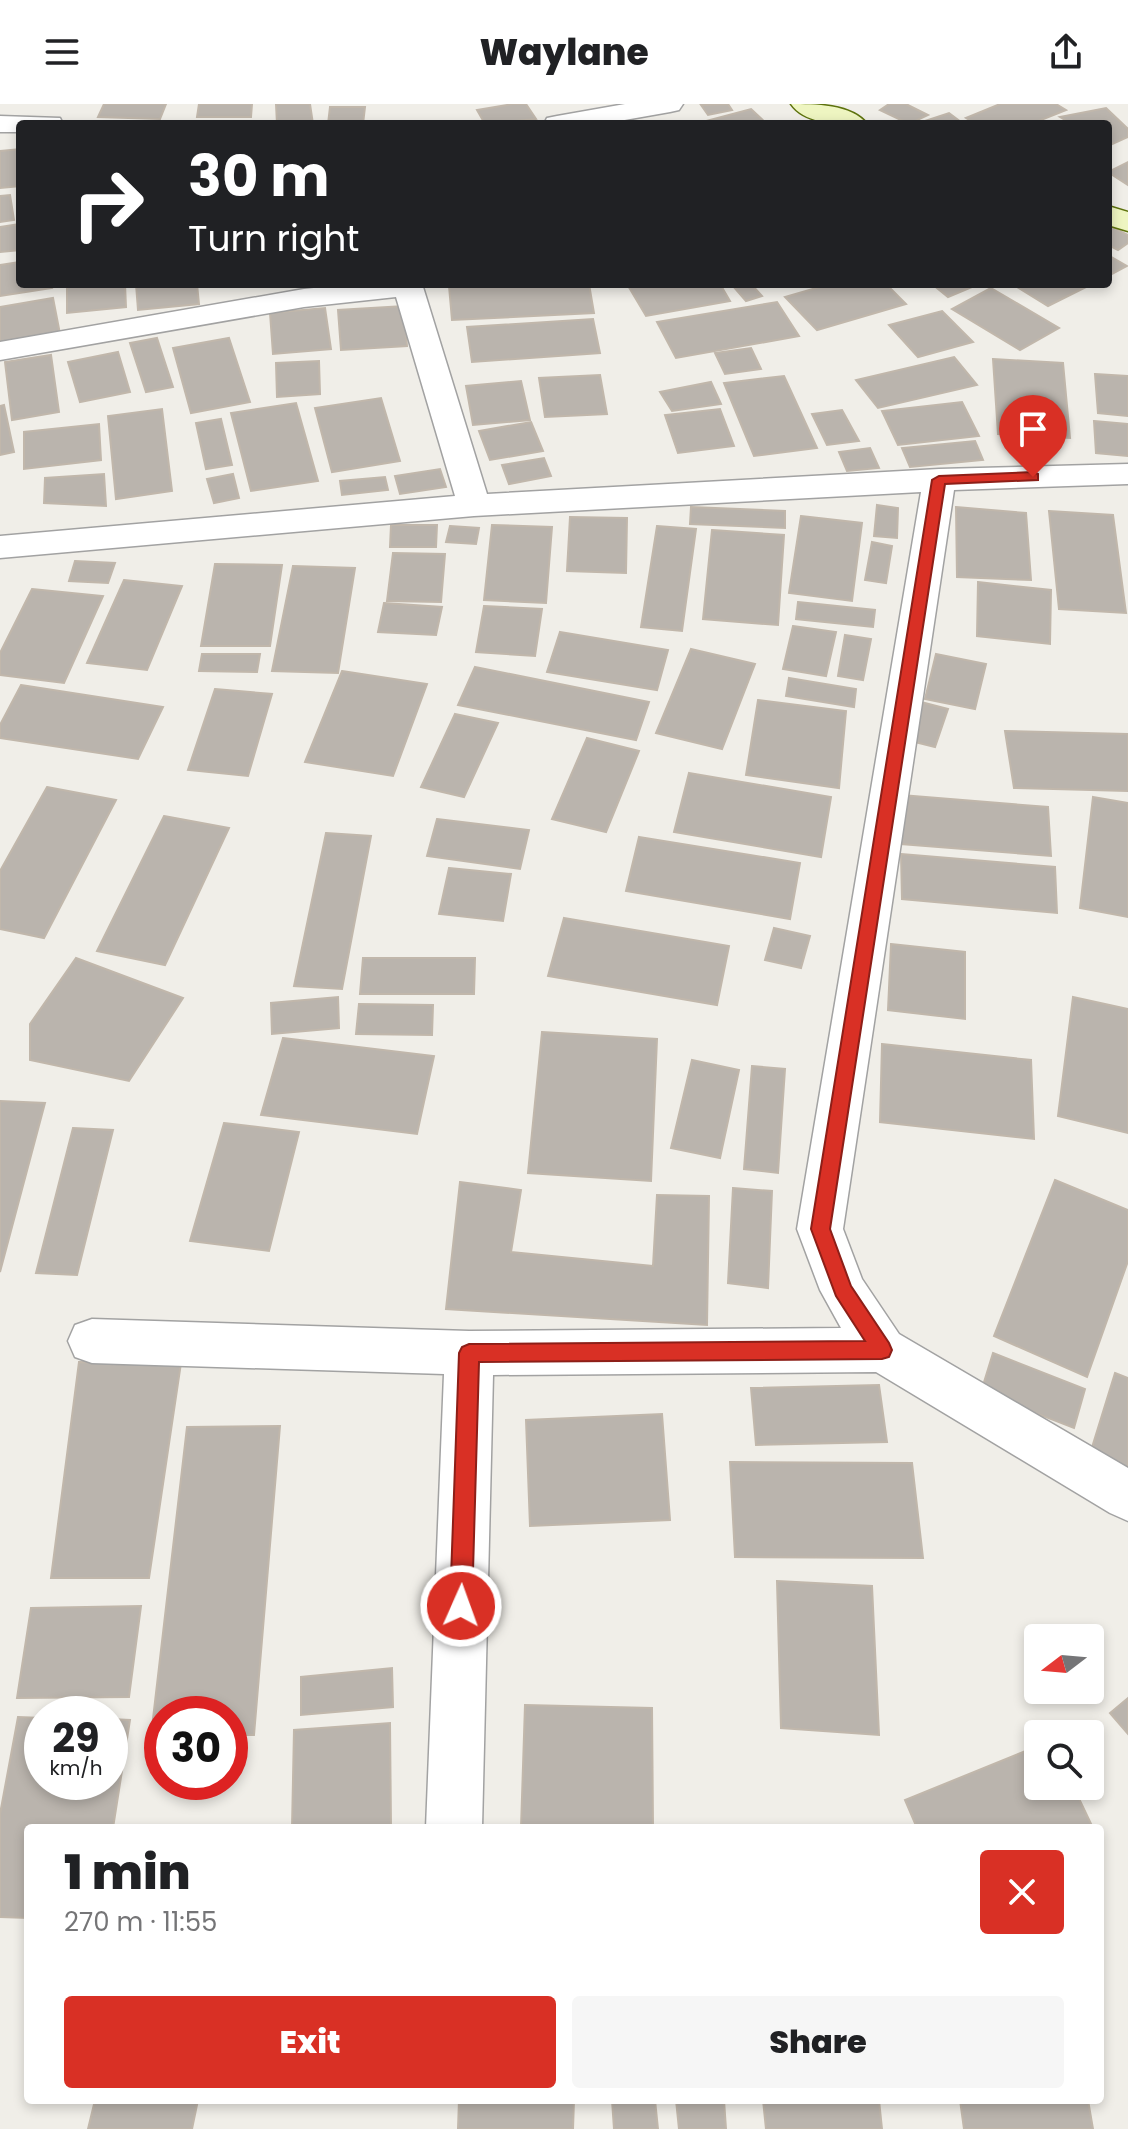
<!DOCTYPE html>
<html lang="en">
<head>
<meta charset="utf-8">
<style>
	:root { --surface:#fff; --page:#f6f6f6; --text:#202124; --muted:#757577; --accent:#d93025 }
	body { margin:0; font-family:Poppins,sans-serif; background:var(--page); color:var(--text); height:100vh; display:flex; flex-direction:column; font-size:30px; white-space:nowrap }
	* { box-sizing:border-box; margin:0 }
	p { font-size:26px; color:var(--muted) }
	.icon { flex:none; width:44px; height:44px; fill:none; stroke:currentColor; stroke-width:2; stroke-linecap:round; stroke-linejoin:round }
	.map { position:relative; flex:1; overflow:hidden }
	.drawer { position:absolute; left:24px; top:1720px; width:1080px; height:280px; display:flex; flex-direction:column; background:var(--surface); border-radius:8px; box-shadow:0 4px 12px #0003 }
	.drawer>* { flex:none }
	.guide { position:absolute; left:16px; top:16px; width:1096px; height:168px; border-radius:8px; box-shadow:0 4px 12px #0003; background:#202124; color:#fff; overflow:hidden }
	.needle { width:52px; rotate:254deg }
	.controls { position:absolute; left:1024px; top:1520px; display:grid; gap:16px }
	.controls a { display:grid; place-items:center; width:80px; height:80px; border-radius:8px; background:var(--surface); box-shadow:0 4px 12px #0003; font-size:40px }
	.speed { position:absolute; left:24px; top:1592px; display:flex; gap:16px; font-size:40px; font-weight:700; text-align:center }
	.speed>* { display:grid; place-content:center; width:104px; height:104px; border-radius:50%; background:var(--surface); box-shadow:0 4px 12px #0003; line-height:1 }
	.speed small { font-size:20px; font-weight:400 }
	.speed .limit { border:12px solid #d22; background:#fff; color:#111 }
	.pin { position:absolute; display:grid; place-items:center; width:68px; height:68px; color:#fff; margin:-82px -34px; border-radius:50% 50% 50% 0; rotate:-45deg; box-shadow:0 0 8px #0007 }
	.pin .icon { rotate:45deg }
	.me { position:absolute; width:88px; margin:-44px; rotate:2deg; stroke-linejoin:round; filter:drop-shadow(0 0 6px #0008) }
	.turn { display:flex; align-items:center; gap:28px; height:168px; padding:0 40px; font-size:36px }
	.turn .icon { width:104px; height:104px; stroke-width:2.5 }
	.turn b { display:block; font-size:56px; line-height:68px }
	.round { display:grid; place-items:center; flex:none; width:84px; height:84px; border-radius:8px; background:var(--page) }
	.head { display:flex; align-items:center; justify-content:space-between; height:136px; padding:0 40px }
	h1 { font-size:48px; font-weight:800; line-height:60px }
	.button { display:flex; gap:16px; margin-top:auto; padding:16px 40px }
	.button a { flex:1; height:92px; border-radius:8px; background:var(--accent); color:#fff; font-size:32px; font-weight:800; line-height:92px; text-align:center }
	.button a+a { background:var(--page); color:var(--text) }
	header { display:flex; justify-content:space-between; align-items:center; height:104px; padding:0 40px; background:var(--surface); font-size:36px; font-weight:800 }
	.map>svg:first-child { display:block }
	.building { fill:#bab4ad; stroke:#c1b7ab; stroke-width:2 }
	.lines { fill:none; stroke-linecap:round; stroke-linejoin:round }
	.street-casing { stroke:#a2a2a2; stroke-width:3 }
	.secondary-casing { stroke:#5d720d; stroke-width:3 }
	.street { fill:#fff; fill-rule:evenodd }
	.secondary { fill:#eef5c1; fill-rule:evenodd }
	.route { fill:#d93025; stroke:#8d1f18; stroke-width:2 }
</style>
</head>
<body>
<header><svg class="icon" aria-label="menu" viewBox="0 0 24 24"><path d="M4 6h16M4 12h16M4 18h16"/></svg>Waylane<svg class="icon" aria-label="share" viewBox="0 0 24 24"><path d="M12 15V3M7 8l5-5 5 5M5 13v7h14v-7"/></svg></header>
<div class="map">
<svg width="1128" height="2025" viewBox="0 0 1128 2025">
	<rect width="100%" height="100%" fill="#f0eee8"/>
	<g class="building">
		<polygon points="104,0 166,0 160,15 98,13"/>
		<polygon points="199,0 252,0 251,13 197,13"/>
		<polygon points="276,0 310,0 313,20 277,20"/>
		<polygon points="513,0 526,0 536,15 485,20 477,6"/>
		<polygon points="728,0 732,6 708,11 701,1"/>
		<polygon points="889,0 906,0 928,11 909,20 880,6"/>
		<polygon points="1000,0 1056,0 1066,6 1031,20 976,20 966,14"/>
		<polygon points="330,3 365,3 363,20 328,20"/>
		<polygon points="1106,4 1128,25 1128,33 1108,42 1108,20 1072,20 1060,13"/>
		<polygon points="751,5 767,20 695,20"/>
		<polygon points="949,9 961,18 919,19"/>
		<polygon points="20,45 20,82 0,84 0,47"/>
		<polygon points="1128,58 1128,81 1108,68"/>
		<polygon points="10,91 14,116 0,118 0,92"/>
		<polygon points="20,120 20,146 0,148 0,123"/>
		<polygon points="1108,121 1128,131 1128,139 1118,146 1108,141"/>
		<polygon points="1108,151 1127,162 1108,172"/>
		<polygon points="20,158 20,180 51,180 52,184 0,192 0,161"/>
		<polygon points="67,180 125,180 126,203 67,209"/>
		<polygon points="136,180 197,180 199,200 138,206"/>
		<polygon points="489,180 589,180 594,209 452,216 449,182"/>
		<polygon points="627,180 720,180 730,197 646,212"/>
		<polygon points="751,180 762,192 746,197 732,181"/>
		<polygon points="830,180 886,180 906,200 817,226 785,193"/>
		<polygon points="932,180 979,180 948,193"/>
		<polygon points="1012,180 1092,180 1048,202"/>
		<polygon points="991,184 1059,224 1020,246 952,205"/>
		<polygon points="53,194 60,230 0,239 0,203"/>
		<polygon points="777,198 799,232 676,254 657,218"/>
		<polygon points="404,202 407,242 341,246 338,206"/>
		<polygon points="325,204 331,245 273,250 270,209"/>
		<polygon points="942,207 973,238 918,253 889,221"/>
		<polygon points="593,215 600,249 472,258 467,223"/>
		<polygon points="157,234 173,283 146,288 130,239"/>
		<polygon points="229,234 250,298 191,309 173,244"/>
		<polygon points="751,244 761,265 725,270 715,249"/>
		<polygon points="118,248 130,288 80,298 68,258"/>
		<polygon points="51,251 59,308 12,316 5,258"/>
		<polygon points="954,253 977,281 878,304 856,276"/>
		<polygon points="993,255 1063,259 1070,334 998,330"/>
		<polygon points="319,257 320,290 277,293 276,259"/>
		<polygon points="1095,270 1128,272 1128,312 1098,309"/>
		<polygon points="600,271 607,310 545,313 539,274"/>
		<polygon points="784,272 817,344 754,352 724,279"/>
		<polygon points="521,277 530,316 473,321 466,282"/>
		<polygon points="711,278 721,300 672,307 660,288"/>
		<polygon points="381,294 400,357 332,368 315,304"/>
		<polygon points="962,298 979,332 898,341 882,307"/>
		<polygon points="296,299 318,377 251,387 231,309"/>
		<polygon points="4,301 14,348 0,351 0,302"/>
		<polygon points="162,305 172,387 116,395 108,312"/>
		<polygon points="720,305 734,342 678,349 665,311"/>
		<polygon points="842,306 859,337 827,341 812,310"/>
		<polygon points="221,315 232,361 206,365 196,319"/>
		<polygon points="1094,317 1128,320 1128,352 1096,349"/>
		<polygon points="531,318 543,347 490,356 479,327"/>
		<polygon points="99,320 101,356 24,365 24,328"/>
		<polygon points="975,337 983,356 910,363 902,344"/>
		<polygon points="870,344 879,364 847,367 839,348"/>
		<polygon points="544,354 551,372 509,380 502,361"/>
		<polygon points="440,365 446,383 400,390 395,372"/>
		<polygon points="104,370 106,402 44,399 45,374"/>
		<polygon points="233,370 239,394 214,399 207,375"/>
		<polygon points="385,373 388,386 342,391 340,377"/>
		<polygon points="877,401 898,404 897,434 874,432"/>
		<polygon points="691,403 785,407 785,424 690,420"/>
		<polygon points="956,403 1026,409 1031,476 957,473"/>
		<polygon points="1049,407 1113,411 1126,509 1059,505"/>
		<polygon points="801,412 862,419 852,497 789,489"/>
		<polygon points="570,413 627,414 626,469 567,467"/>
		<polygon points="391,421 437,421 436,443 390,443"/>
		<polygon points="492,421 552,423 546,499 484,496"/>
		<polygon points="450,422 479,424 476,440 446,438"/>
		<polygon points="657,422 696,425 682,527 641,523"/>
		<polygon points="712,426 784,431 778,521 703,515"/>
		<polygon points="872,438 892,442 886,479 865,476"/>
		<polygon points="393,449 445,450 441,498 387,497"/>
		<polygon points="75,457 115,459 108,479 69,477"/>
		<polygon points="215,460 282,461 270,542 201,542"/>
		<polygon points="293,462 355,464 338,569 272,567"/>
		<polygon points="124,476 182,482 147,566 87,559"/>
		<polygon points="978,478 1051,486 1050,540 977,532"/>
		<polygon points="32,485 103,492 64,579 0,571 0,549"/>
		<polygon points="798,498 875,506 873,523 796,515"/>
		<polygon points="384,499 442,503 436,531 378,528"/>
		<polygon points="484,502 542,505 535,552 476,548"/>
		<polygon points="793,522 836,528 826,572 783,565"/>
		<polygon points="560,528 668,546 657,586 547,568"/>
		<polygon points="845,531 871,535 863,576 838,572"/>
		<polygon points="691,545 755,560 722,645 656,629"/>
		<polygon points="202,550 260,550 257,568 199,567"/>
		<polygon points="936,550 986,560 975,605 925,595"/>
		<polygon points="475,563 649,598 636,636 458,601"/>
		<polygon points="342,567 427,580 393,672 305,658"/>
		<polygon points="789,574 856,585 854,603 786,592"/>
		<polygon points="21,581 163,603 138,655 0,634 0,621"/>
		<polygon points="215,585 272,590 248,672 188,666"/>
		<polygon points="758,596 846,607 839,684 746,671"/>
		<polygon points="921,598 948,605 935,643 907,636"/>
		<polygon points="455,610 498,619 464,693 421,683"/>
		<polygon points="1005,627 1128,630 1128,687 1014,684"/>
		<polygon points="587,634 639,647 606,728 552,715"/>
		<polygon points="689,669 831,693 821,753 674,728"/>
		<polygon points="47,683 116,696 44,834 0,825 0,767"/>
		<polygon points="901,691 1048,703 1051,752 901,740"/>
		<polygon points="1093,693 1128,699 1128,813 1080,804"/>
		<polygon points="164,712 229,724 165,861 97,847"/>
		<polygon points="437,715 529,726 520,765 427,752"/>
		<polygon points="326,729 371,732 342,885 294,882"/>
		<polygon points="639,733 800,759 790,815 626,787"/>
		<polygon points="901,750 1055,763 1057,809 902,795"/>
		<polygon points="449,764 511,770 503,817 439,810"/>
		<polygon points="564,814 729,842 717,901 548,872"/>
		<polygon points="774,824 810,832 801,864 765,856"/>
		<polygon points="891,840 965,848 965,915 888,906"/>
		<polygon points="76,854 183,894 129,977 30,956 30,920"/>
		<polygon points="363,854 475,854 474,890 360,890"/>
		<polygon points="338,893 339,924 272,930 271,899"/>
		<polygon points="1073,893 1128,905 1128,1029 1058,1012"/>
		<polygon points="359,900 433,901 432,931 356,930"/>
		<polygon points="542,928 657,935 651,1077 528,1069"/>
		<polygon points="283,934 434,952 417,1030 261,1011"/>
		<polygon points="882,940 1031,956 1034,1035 880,1018"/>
		<polygon points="692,956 739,966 720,1054 671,1044"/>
		<polygon points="752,962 785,965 778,1069 744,1065"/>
		<polygon points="0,997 45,999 0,1168"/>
		<polygon points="224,1019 299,1028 269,1147 190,1137"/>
		<polygon points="73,1024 113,1026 77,1171 36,1169"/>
		<polygon points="1055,1076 1128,1106 1128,1157 1087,1273 994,1232"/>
		<polygon points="460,1078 521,1086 511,1148 653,1162 657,1091 709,1092 707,1221 446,1205"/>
		<polygon points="733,1084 772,1087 768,1184 728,1179"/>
		<polygon points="993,1249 1085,1285 1074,1324 981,1288"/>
		<polygon points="79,1258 181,1259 149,1474 51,1474"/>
		<polygon points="1115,1269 1128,1274 1128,1366 1090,1350"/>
		<polygon points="879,1281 887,1338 756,1341 751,1284"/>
		<polygon points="662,1310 670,1416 530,1422 526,1316"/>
		<polygon points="280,1322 254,1631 230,1631 230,1610 162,1610 162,1632 151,1632 187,1323"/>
		<polygon points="730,1358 912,1359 923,1454 735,1453"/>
		<polygon points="777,1477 872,1482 879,1631 781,1624"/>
		<polygon points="141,1502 129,1593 17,1594 31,1504"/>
		<polygon points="392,1564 393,1603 301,1611 301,1573"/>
		<polygon points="1128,1594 1128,1630 1110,1609"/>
		<polygon points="525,1601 652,1604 653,1724 521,1724"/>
		<polygon points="18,1613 42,1614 42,1678 110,1678 110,1615 130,1616 113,1724 28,1724 28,1814 0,1813 0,1710"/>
		<polygon points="390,1619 391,1724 292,1724 294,1626"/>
		<polygon points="1038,1642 1038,1682 1073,1682 1093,1724 917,1724 905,1696"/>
		<polygon points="95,1996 198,1996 192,2025 88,2025"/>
		<polygon points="459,1996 574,1996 573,2025 458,2025"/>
		<polygon points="612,1996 655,1996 658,2025 614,2025"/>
		<polygon points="676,1996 724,1996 726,2025 679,2025"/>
		<polygon points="763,1996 879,1996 882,2025 766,2025"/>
		<polygon points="960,1996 1088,1996 1093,2025 964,2025"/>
	</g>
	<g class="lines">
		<defs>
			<g id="street">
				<polygon points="625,0 683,0 679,6 670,8 602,20 544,20 547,14 557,12"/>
				<polygon points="0,12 60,14 63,20 20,20 20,28 0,28"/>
				<polygon points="352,180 421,180 423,183 487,390 939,365 1128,360 1128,380 954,386 843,1125 862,1175 899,1230 1128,1364 1128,1417 1110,1409 876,1268 493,1271 482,1724 426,1724 444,1270 92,1259 75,1253 68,1237 75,1221 92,1215 469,1227 841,1224 820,1186 797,1125 921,388 474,412 0,454 0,432 455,392 396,193 304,203 0,256 0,238 304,185"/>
			</g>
			<g id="secondary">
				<path d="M791,0C814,0 852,0 867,20C844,20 806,22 791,0Z"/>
				<polygon points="1108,102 1128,108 1128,127 1108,121"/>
			</g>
		</defs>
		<use href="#street" class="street-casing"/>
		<use href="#secondary" class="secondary-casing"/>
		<use href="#street" class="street"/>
		<use href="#secondary" class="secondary"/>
	</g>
	<polygon class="route" points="1033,368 1038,370 1038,376 945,380 830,1125 851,1182 889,1239 892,1246 889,1253 882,1255 479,1258 472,1502 469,1510 461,1513 454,1510 450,1502 459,1249 462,1243 469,1240 865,1237 836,1192 811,1125 932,376 939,372"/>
</svg>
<div class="controls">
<a><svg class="needle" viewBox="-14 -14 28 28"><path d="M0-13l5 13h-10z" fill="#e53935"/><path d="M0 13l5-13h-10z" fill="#757577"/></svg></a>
<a><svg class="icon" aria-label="search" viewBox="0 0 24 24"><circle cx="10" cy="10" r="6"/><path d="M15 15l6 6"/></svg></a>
</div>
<div class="speed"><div>29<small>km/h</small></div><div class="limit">30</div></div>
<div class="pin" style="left:1033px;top:373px;background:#d93025"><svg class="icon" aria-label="arrive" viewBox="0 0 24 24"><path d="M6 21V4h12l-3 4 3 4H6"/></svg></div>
<svg class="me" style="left:461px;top:1502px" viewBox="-20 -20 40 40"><circle r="17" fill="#d93025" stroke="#fff" stroke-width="3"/><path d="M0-11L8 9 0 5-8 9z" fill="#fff"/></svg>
<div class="guide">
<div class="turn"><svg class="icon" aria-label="right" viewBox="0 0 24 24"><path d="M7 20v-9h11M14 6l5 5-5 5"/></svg><div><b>30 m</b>Turn right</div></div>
</div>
<section class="drawer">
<div class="head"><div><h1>1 min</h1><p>270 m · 11:55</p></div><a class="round" style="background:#d93025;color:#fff"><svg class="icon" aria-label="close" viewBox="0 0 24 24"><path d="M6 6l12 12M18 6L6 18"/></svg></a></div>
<div class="button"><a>Exit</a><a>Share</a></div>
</section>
</div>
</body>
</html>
